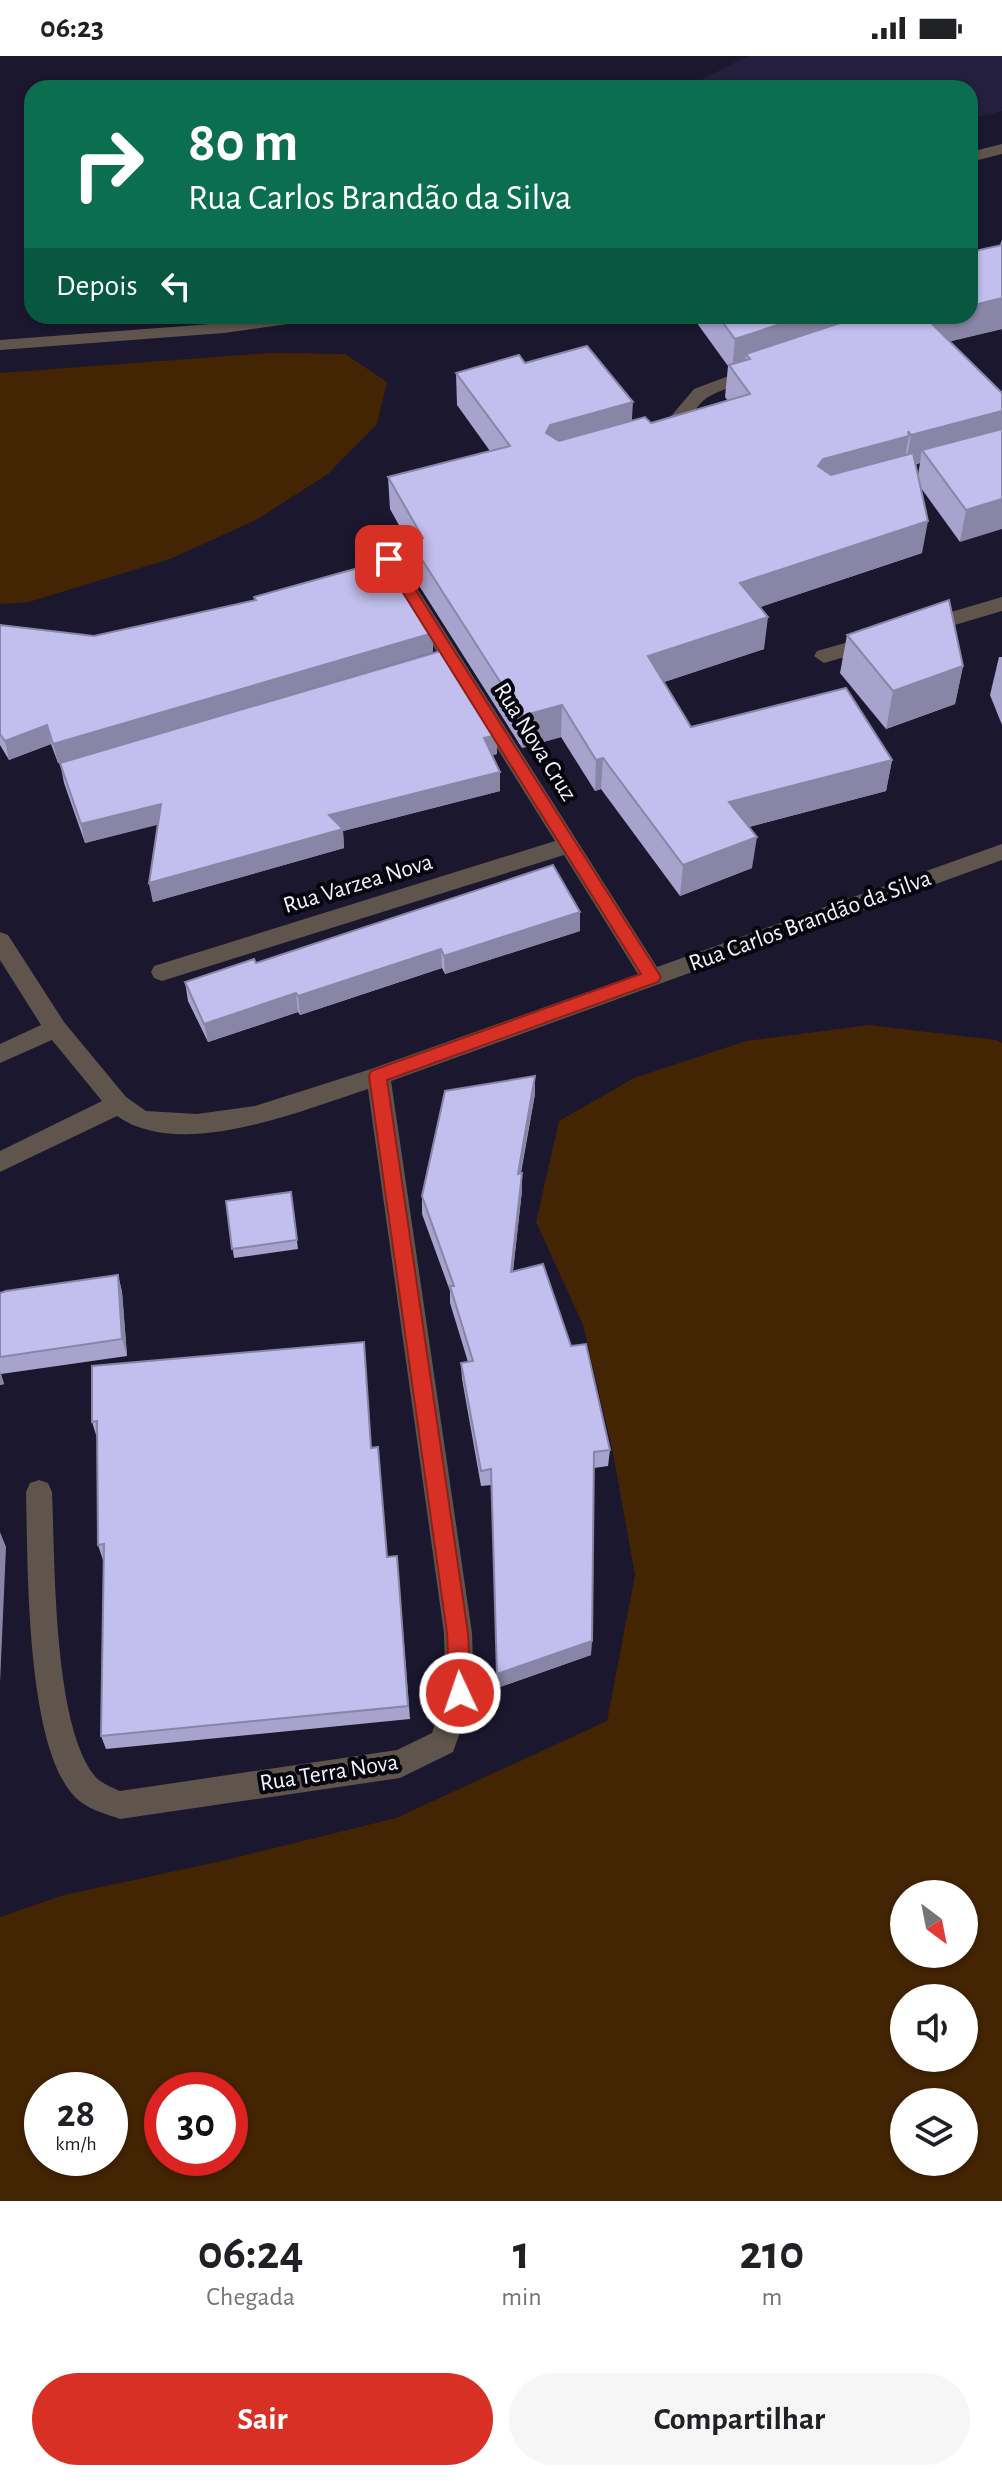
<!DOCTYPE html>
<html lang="pt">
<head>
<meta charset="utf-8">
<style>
	:root { --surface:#fff; --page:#f6f6f6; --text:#202124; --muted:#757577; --accent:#d93025 }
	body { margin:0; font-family:"Alegreya Sans",sans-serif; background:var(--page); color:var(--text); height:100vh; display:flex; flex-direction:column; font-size:30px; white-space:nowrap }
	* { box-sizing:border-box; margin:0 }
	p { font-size:26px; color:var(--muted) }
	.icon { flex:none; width:44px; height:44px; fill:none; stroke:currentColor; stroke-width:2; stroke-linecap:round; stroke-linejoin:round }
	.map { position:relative; height:2145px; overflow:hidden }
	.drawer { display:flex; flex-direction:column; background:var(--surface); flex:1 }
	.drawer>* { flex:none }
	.guide { position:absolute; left:24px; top:24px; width:954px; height:244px; border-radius:24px; box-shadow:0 2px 6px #0004; background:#0b6e4f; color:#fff; overflow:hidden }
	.needle { width:52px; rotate:148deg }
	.tools { position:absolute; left:890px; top:1824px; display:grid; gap:16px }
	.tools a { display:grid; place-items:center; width:88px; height:88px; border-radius:50%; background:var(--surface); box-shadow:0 2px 6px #0004; font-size:40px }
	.speed { position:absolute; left:24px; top:2016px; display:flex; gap:16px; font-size:40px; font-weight:700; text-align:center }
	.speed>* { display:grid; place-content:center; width:104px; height:104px; border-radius:50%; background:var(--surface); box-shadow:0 2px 6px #0004; line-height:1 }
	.speed small { font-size:20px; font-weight:400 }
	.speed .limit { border:12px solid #d22; background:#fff; color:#111 }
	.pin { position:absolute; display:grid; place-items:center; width:68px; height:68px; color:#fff; margin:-34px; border-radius:16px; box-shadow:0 4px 12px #0006 }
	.me { position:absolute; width:88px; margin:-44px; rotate:357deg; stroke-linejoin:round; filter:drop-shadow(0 0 6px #0008) }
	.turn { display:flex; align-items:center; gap:28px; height:168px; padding:0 32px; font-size:36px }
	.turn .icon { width:104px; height:104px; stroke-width:2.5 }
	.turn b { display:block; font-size:56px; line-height:68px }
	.then { display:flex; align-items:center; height:76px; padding:0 32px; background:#0003; gap:16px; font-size:30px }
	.eta { display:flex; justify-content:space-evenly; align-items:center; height:136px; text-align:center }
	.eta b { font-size:48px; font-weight:600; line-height:56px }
	.cta { display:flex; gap:16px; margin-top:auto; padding:16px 32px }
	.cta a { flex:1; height:92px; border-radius:48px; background:var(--accent); color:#fff; font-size:32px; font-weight:600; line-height:92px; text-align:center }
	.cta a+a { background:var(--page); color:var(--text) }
	.status { display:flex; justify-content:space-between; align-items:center; height:56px; padding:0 40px; background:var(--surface); direction:ltr }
	.status svg { height:22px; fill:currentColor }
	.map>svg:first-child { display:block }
	.built { fill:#241f3d }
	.green { fill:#432403; fill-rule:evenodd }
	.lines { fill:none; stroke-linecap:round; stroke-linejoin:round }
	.minor { fill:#5f554c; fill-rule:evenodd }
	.wall { fill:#a7a3cc; fill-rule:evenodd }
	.shaded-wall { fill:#8885a6 }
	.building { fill:#c2beed; stroke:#8885a6; stroke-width:2 }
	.route { fill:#d93025; stroke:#8d1f18; stroke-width:2 }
	.labels { text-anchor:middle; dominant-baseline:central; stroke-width:8; stroke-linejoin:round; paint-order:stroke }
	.street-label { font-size:24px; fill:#f4f4fe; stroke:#06050e }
</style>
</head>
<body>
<div class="status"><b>06:23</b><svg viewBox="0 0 49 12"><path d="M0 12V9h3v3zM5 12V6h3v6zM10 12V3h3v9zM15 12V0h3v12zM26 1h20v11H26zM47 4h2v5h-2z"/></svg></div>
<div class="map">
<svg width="1002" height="2145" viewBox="0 0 1002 2145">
	<rect width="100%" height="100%" fill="#1b172e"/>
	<polygon class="built" points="748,0 1002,0 1002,55 970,63 970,32 689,30"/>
	<g class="green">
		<polygon points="271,297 345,298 387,326 377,368 328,418 258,463 170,503 29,546 0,548 0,317"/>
		<path d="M869,969L996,984L1002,987V2145H0V1861L64,1839L222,1805L396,1762L607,1665L635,1519L612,1392L583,1269L536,1166L559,1065L634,1022L746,985ZM904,1838H964V1898H904ZM904,1942H964V2002H904ZM42,2034H110V2102H42ZM162,2034H230V2102H162ZM904,2046H964V2106H904Z"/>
	</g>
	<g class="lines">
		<g class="minor">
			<polygon points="1002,88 1002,98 970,106 970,96"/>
			<polygon points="272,260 319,260 310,265 224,277 0,294 0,284 224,267"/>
			<path d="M758,309L764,311L767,315L764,319C747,326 727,331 710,340C690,350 680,392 651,384L649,380L666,366L694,333Z"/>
			<path d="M374,473L381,475L657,911L1002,788V804L391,1025L472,1577L474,1637L453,1696L400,1722L120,1763C106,1758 87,1753 76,1742C25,1692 28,1507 26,1436L30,1427L39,1424L48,1427L52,1436C55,1504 53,1667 94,1719C100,1727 111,1731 120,1735L397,1694L432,1677L446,1637L444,1577L368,1033C300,1055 181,1105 117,1060L0,1116V1095L102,1045L52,984L0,1007V988L41,969L0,904V876L8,879L64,966L126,1041L146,1055L197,1058L255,1050L371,1013L638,918L564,799L162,925L154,922L151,916L154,910L555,785L364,479Z"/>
			<polygon points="1002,541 1002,555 924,578 914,571 917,566"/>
			<polygon points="873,579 880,581 883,586 880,591 824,607 814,600 817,595"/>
		</g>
	</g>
	<g class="wall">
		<path d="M1002,184V273L950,285L1002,337L960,486L921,432L922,497L760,551L764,593L664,626L691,671L892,704L886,735L749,771L752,812L680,840L601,733L595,735L561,681L522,692L411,517L410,489L390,453L388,421L490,395L457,349L456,317L525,307L632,364L651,367L728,345L725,341L728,310L694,263L695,260H970ZM920,407L918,419L915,409Z"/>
		<polygon points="254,541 433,596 58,707 51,688 9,704 0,689 0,569 94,580 255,544"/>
		<polygon points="847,579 963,610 955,648 886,673 840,617"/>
		<polygon points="999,601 1002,601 1002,669 990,639"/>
		<polygon points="497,698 492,699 500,735 343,775 344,792 153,846 149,827 158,768 85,787 64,727 60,707"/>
		<polygon points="580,875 445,918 442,912 300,959 298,956 208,986 188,945 185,926 256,907"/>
		<polygon points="535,1038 521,1117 522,1117 522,1134 513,1215 571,1290 610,1394 608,1410 594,1412 591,1599 497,1632 492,1429 481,1430 462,1323 461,1307 468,1306 450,1247 450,1235 422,1158 422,1140"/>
		<polygon points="291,1136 298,1193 234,1202 226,1145"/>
		<polygon points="118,1219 122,1236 127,1300 1,1318 4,1328 0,1329 0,1237"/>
		<polygon points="92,1310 372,1392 387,1501 397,1500 410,1663 106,1693 101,1680 104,1504 103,1504 98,1489 97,1382 92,1366"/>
	</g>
	<g class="shaded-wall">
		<polygon points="1002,242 1002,273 919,293 925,261 970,260 970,250"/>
		<polygon points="805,260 864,260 750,303 746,298 745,311 732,315 735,283"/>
		<polygon points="633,346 631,378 549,401 546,377 550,369"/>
		<polygon points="1002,355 1002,381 922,394 920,407 905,411 911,379"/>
		<polygon points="909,380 903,412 818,435 818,410 823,403"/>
		<polygon points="1002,443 1002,473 960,486 966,454"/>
		<polygon points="928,465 922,497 737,559 740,527"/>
		<polygon points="768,561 764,593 646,632 648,600"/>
		<polygon points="433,577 433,596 58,707 53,688"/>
		<polygon points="963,610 955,648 886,673 893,635"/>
		<polygon points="562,649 561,681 522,692 522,660"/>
		<polygon points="47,669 51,688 9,704 5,685"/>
		<polygon points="497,679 497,698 484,702 484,682"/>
		<polygon points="603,702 601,733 595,735 596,704"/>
		<polygon points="892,704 886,735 726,777 729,746"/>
		<polygon points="500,716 500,735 343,775 344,792 153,846 149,827 329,759"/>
		<polygon points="161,748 165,767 85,787 81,768"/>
		<polygon points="757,781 752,812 680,840 683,809"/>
		<polygon points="580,856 580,875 445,918 444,900"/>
		<polygon points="441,893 442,912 300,959 298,940"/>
		<polygon points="296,937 298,956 208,986 204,968"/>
		<polygon points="535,1020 535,1038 517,1135 518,1118"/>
		<polygon points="522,1117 522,1134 511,1233 511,1216"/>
		<polygon points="118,1219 122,1236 127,1300 122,1283"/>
		<polygon points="0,1315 4,1328 0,1329"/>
		<polygon points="0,1476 6,1491 0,1627"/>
		<polygon points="592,1585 591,1599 497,1632 497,1618"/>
	</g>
	<g class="building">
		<polygon points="1002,189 1002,242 970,250 970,196"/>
		<polygon points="718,260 805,260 735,283"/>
		<polygon points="861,260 927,260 925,261 1002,337 1002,355 911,379 908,375 909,380 823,403 818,410 831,419 913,397 928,465 740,527 768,561 648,600 691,671 846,632 892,704 729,746 757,781 683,809 603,702 596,704 562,649 522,660 410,485 423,482 388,421 510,390 456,317 519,299 525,307 587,290 633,346 550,369 546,377 559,385 645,361 651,367 750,338 729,309 750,303 746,298"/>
		<polygon points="1002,373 1002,443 966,454 922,394"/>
		<polygon points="387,504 433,577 53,688 47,669 5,685 0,678 0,569 94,580 256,544 254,541"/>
		<polygon points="949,544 963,610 893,635 847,579"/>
		<polygon points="444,594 497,679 484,682 500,716 329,759 343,773 149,827 161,748 81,768 60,707"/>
		<polygon points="553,809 580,856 444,900 441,893 298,940 296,937 204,968 185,926 254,903 256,907"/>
		<polygon points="535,1020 518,1118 522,1117 511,1216 543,1208 571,1290 586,1288 610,1394 594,1396 592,1585 497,1618 491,1413 481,1415 461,1307 473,1305 450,1230 454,1230 422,1140 445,1035"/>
		<polygon points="291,1136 297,1184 232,1193 226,1145"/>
		<polygon points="118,1219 122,1283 0,1301 0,1237 6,1235"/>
		<polygon points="364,1286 371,1392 378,1391 387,1501 397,1500 408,1650 101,1680 104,1488 98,1489 97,1365 92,1366 92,1310"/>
	</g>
	<polygon class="route" points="389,498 394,500 661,921 658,926 387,1024 468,1577 471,1637 468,1644 460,1647 453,1644 450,1637 447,1577 369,1020 371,1015 641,918 382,503"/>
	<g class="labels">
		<g class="street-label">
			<text transform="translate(535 686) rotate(58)">Rua Nova Cruz</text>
			<text transform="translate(358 828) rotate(-17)">Rua Varzea Nova</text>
			<text transform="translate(810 865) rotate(-20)">Rua Carlos Brandão da Silva</text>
			<text transform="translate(329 1717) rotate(-9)">Rua Terra Nova</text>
		</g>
	</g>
</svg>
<div class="tools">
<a><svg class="needle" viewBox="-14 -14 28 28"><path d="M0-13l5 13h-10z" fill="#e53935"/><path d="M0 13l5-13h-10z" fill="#757577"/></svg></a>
<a><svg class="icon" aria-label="sound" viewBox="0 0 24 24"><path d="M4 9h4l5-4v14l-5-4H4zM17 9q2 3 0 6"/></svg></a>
<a><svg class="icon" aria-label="layers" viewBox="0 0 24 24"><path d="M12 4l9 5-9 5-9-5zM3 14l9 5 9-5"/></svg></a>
</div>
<div class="speed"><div>28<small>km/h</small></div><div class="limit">30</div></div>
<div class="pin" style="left:389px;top:503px;background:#d93025"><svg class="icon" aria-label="arrive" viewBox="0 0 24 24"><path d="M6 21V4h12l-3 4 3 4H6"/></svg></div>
<svg class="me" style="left:460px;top:1637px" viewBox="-20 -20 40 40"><circle r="17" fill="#d93025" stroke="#fff" stroke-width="3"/><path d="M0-11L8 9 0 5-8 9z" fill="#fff"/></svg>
<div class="guide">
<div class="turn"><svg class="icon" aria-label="right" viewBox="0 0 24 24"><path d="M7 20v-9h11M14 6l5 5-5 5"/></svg><div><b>80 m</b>Rua Carlos Brandão da Silva</div></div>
<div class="then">Depois<svg class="icon" aria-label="left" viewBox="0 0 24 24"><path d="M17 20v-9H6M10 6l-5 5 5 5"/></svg></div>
</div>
</div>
<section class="drawer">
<div class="eta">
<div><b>06:24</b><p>Chegada</p></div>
<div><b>1</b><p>min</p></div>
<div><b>210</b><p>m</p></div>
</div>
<div class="cta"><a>Sair</a><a>Compartilhar</a></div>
</section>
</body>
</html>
